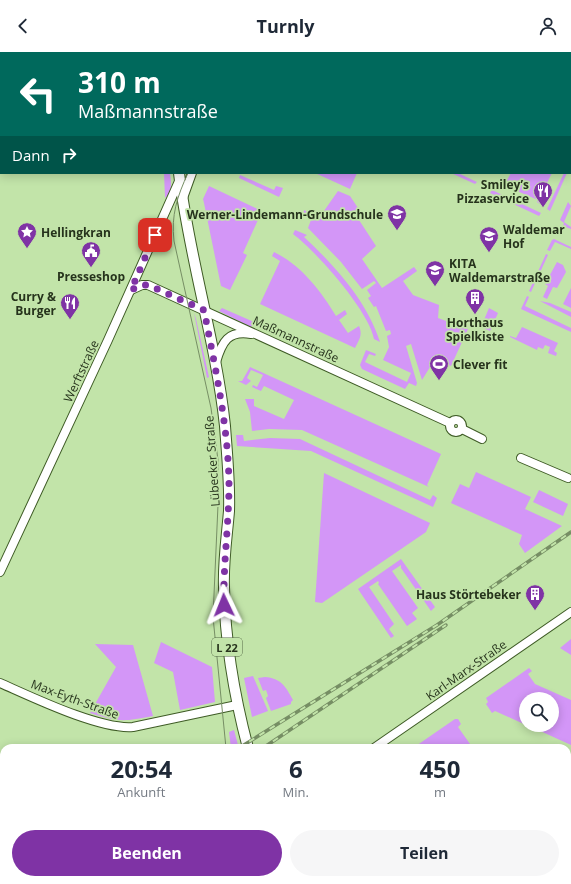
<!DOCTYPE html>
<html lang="de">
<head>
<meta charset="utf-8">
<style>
	:root { --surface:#fff; --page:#f6f6f7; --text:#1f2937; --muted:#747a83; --accent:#7f33a5 }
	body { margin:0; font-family:"Open Sans",sans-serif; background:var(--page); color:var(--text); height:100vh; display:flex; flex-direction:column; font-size:15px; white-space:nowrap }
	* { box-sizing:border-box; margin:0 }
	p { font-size:13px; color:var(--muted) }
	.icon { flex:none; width:22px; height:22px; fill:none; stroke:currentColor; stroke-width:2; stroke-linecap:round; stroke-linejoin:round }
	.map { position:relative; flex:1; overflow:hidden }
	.drawer { position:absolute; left:0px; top:692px; width:571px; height:140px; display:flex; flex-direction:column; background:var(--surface); border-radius:12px 12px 0 0; box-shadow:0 2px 10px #0003 }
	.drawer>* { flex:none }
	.hud { position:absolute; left:0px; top:0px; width:571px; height:122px; box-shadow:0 2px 10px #0003; background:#00695c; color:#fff; overflow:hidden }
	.fabs { position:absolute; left:519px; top:640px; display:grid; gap:8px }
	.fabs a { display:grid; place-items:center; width:40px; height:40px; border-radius:50%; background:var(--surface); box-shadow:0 2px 10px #0003; font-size:20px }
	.pin { position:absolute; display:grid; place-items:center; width:34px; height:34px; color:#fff; margin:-17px; border-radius:8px; box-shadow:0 2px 6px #0006 }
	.me { position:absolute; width:44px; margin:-22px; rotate:358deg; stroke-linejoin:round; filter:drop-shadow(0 0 3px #0008) }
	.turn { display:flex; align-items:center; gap:14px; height:84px; padding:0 12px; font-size:18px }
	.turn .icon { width:52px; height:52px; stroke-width:2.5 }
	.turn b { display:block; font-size:28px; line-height:34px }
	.then { display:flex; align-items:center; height:38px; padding:0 12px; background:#0003; gap:8px; font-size:15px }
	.eta { display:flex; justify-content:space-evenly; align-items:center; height:68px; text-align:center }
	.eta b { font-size:24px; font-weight:700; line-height:28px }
	.action { display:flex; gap:8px; margin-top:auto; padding:8px 12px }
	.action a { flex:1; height:46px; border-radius:24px; background:var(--accent); color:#fff; font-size:16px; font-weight:700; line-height:46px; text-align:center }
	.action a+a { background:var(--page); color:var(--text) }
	header { display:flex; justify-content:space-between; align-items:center; height:52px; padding:0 12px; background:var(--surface); font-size:18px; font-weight:700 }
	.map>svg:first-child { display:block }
	.green { fill:#d396f7 }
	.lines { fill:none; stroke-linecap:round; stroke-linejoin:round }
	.tertiary-casing { stroke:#3e5b25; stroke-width:10 }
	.primary-casing { stroke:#3e5b25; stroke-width:12 }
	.tertiary { stroke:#fff; stroke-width:8 }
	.primary { stroke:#fff; stroke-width:10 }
	.tram { stroke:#768e64; stroke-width:1 }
	.rail-casing { stroke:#768e64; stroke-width:3.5 }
	.rail { stroke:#c2e4a9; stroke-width:2; stroke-dasharray:6; stroke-linecap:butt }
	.route { stroke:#7f33a5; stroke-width:7; stroke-dasharray:0 12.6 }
	.labels { text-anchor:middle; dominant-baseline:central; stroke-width:3.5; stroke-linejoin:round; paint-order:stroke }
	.shield { fill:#c2e4a9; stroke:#556846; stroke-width:1 }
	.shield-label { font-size:11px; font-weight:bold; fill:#26331c }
	.poi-label { font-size:12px; font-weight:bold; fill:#26331c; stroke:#c2e4a9; text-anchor:end }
	.street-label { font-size:12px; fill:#26331c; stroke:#c2e4a9 }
</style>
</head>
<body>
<header><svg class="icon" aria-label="back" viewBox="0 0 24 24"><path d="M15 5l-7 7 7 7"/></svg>Turnly<svg class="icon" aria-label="person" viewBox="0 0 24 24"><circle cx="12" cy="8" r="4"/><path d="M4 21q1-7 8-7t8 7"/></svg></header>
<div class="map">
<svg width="571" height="832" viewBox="0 0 571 832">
	<rect width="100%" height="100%" fill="#c2e4a9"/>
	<g class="green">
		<path d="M164,121H170C171,130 173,139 165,146Z"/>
		<polygon points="315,121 357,121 350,137"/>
		<polygon points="451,121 458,121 477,130 475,132"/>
		<polygon points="511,121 552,121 541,143 546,146 546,148 542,147 540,152 537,150 538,148 517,139 501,134 504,127 507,128"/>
		<polygon points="564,121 567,121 550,159 547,157"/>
		<polygon points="240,123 274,138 276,134 283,136 279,145 239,126"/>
		<polygon points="209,134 262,159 243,201 247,203 230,238 221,234 204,151 203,147"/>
		<polygon points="492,138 541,161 539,164 490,141"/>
		<polygon points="338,139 350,144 358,156 357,165 376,194 362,207 382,236 414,215 417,219 403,229 413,243 439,253 438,266 468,277 451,314 435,307 422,328 411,292 406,294 417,331 416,334 409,331 405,337 362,317 360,313 366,298 376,302 375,304 369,302 365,310 407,330 411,321 383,308 389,295 387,284 391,282 390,278 386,279 376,254 374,255 368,246 371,244 367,238 376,231 374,229 362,237 341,210 308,176 311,168 310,165 303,164 304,158 319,166"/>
		<polygon points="568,150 571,154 564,170 571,175 571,177 563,174 564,171 560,168"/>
		<path d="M295,178L307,183L304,185C335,214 367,249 380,290L374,287C369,259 316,199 293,182Z"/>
		<polygon points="554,187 571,195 571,197 555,190 550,199 547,198 552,188"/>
		<path d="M274,200C301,213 321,239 336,264L345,258L347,262L339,268L348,281L359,274C363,283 359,288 355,296L260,252L280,209L272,204Z"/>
		<polygon points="546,202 548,203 531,240 529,239"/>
		<polygon points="557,210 563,213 566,220 557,236 553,235 547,247 543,245 548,234 545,232"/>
		<polygon points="571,236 571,256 563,252"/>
		<polygon points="527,244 529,245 525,254 571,276 571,280 521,257"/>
		<polygon points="540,249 550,251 571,260 571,265"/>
		<polygon points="222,256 254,270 251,275 219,259"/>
		<polygon points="489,256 498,261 490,279 481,275"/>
		<polygon points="194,261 196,267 209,325 207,326"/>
		<polygon points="522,275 558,291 554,299 557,301 556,304 548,301 550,295 545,293 543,297 538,295 537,298 510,285 510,284 516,286"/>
		<polygon points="250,315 441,402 427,433 429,435 302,378 269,377 252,379 250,360 245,347 254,347 254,354 284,367 294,348 264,334 261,339 252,335 253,333 257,335 263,323 251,318 247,326 251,329 246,333 238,329 242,329"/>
		<polygon points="236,383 243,383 244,389 270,386 300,387 430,448 433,443 437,446 433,455 311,399 237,394"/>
		<polygon points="476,420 531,445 525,457 562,474 525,501 519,492 522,483 451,451 460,432 469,436"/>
		<polygon points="324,421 430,471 426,480 322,551 315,550"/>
		<polygon points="539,438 568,452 563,464 533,450"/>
		<polygon points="401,507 435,555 431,559 401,516 401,513 392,519 418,556 412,561 417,567 407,574 378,532 379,531 378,529 369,535 394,572 389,577 394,584 391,586 358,537"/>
		<polygon points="571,587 571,603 560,596"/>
		<polygon points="161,590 212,615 215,650 180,658 173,620 154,611"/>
		<path d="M95,592L133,593L153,664C122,670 120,670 90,661L116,615Z"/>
		<polygon points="529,616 532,619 528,622 535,632 571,648 571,693 527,673 552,673 552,647 526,647 526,673 495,659 492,661 486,652 488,650 486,646"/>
		<polygon points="253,624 268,659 252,665 244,626"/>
		<path d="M265,625C281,626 286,635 293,648L291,650V652L271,659L266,646L268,644L266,638L263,639L258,626Z"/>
		<polygon points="455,667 458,667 461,672 458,675 470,692 477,696 413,696"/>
		<polygon points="234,678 238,693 231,696 229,680"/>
		<polygon points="567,737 571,739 571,784 567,782"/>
		<polygon points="299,828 368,828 368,830 371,832 297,832"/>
		<polygon points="494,828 540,828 538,832 503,832"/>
	</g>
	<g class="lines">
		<defs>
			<g id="tertiary">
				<polyline points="238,1 238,0"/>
				<polyline points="248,1 248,0"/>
				<polyline points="183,146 192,121"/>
				<polyline points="131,238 142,233 148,233 450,371"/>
				<path d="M216,310C222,290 228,278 251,282"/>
				<circle cx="456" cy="374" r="6"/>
				<polyline points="462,377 482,387"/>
				<polyline points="521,406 568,426"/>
				<polyline points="0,520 108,288 180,127"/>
				<path d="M0,631C32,645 100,678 133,675L237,653"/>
				<polyline points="374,696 571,560"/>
			</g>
			<g id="primary">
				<polyline points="136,0 137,1"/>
				<path d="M179,121C189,206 216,289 225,374C227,403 230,431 229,459C227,484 223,509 224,535C225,590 234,643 248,696"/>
				<polyline points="266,832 266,828"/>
				<polyline points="277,832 278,828"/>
			</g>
		</defs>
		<use href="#tertiary" class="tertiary-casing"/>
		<use href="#primary" class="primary-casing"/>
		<use href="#tertiary" class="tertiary"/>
		<use href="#primary" class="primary"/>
		<g class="tram">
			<polyline points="244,1 244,0"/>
			<path d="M188,121C177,145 171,163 174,189L211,356L218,408V453L213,565L226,696"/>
			<polyline points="254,832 255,828"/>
		</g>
		<defs>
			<g id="rail">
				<polyline points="239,696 437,573 571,480"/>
				<polyline points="263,696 446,573"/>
				<polyline points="52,832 57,828"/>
				<polyline points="68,832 74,828"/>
			</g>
		</defs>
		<use href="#rail" class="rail-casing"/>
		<use href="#rail" class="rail"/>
	</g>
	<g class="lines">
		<path class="route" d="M155,183L131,238L142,233H148L204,258C215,315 228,373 229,431C229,472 223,512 224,553"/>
	</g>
	<defs>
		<symbol id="restaurant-pin" viewBox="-11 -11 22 30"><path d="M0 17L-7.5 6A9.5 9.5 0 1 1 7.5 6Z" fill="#7f33a5" stroke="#c2e4a9"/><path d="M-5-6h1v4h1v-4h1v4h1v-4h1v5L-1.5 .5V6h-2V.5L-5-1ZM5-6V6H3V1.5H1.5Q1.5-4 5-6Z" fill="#fff"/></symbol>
		<symbol id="school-pin" viewBox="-11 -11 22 30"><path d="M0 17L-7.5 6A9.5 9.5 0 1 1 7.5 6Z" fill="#7f33a5" stroke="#c2e4a9"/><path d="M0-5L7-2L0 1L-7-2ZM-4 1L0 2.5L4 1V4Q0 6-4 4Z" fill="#fff"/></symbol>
		<symbol id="sight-pin" viewBox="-11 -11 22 30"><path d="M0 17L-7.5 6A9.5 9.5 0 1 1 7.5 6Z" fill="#7f33a5" stroke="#c2e4a9"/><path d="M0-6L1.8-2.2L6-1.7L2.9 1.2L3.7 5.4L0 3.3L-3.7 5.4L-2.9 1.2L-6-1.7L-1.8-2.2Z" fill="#fff"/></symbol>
		<symbol id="civic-pin" viewBox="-11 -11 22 30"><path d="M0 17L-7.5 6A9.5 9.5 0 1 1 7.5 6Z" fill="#7f33a5" stroke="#c2e4a9"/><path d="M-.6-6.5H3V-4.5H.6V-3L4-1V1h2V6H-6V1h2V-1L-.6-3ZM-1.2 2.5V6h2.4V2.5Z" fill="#fff"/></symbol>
		<symbol id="building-pin" viewBox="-11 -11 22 30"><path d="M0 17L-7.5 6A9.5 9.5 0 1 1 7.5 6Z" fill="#7f33a5" stroke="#c2e4a9"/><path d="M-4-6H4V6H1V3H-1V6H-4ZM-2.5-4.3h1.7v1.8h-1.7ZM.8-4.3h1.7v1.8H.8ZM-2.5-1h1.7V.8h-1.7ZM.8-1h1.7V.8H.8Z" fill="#fff"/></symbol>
		<symbol id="stadium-pin" viewBox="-11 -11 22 30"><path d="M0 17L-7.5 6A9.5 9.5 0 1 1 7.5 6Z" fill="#7f33a5" stroke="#c2e4a9"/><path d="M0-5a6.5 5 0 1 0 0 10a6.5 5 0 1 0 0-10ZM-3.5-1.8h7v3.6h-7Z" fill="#fff"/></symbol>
	</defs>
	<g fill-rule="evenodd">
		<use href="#restaurant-pin" x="532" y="128" width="22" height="30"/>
		<use href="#school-pin" x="386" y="151" width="22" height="30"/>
		<use href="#sight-pin" x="16" y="169" width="22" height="30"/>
		<use href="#school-pin" x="478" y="173" width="22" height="30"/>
		<use href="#civic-pin" x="80" y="188" width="22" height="30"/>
		<use href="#school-pin" x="424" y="207" width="22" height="30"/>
		<use href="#building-pin" x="464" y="235" width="22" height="30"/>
		<use href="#restaurant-pin" x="59" y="240" width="22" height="30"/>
		<use href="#stadium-pin" x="428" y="301" width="22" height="30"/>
		<use href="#building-pin" x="524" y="531" width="22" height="30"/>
	</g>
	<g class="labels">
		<rect class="shield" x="212" y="586" width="30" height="18" rx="3"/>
		<g class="shield-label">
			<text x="227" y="595">L 22</text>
		</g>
		<g class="poi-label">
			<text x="529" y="132">Smiley’s<tspan x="529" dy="14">Pizzaservice</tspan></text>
			<text x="383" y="162">Werner-Lindemann-Grundschule</text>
			<text x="503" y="177" text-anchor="start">Waldemar<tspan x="503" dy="14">Hof</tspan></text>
			<text x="41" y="180" text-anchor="start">Hellingkran</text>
			<text x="449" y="211" text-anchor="start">KITA<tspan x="449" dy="14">Waldemarstraße</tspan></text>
			<text x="91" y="224" text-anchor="middle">Presseshop</text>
			<text x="56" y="244">Curry &amp;<tspan x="56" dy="14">Burger</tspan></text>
			<text x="475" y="270" text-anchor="middle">Horthaus<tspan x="475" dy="14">Spielkiste</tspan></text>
			<text x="453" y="312" text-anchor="start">Clever fit</text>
			<text x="521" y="542">Haus Störtebeker</text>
		</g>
		<g class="street-label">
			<text transform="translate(296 287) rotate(25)">Maßmannstraße</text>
			<text transform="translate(81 319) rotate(-65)">Werftstraße</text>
			<text transform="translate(212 409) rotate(-94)">Lübecker Straße</text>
			<text transform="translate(466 618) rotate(-35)">Karl-Marx-Straße</text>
			<text transform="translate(75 647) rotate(20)">Max-Eyth-Straße</text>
		</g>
	</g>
</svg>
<div class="fabs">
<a><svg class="icon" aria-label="search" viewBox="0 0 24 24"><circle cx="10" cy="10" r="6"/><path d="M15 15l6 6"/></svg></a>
</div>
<div class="pin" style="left:155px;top:183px;background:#d93025"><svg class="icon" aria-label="arrive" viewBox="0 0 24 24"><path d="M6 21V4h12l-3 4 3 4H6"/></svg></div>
<svg class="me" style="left:224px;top:553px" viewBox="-20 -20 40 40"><path d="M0-17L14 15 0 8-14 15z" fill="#7f33a5" stroke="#fff" stroke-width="4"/></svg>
<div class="hud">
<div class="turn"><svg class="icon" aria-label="left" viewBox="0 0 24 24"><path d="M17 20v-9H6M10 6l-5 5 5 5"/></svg><div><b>310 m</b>Maßmannstraße</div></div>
<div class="then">Dann<svg class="icon" aria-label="right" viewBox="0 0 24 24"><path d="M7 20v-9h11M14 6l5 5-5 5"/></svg></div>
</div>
<section class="drawer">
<div class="eta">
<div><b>20:54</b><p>Ankunft</p></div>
<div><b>6</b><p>Min.</p></div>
<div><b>450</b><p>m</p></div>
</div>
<div class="action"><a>Beenden</a><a>Teilen</a></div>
</section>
</div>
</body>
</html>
